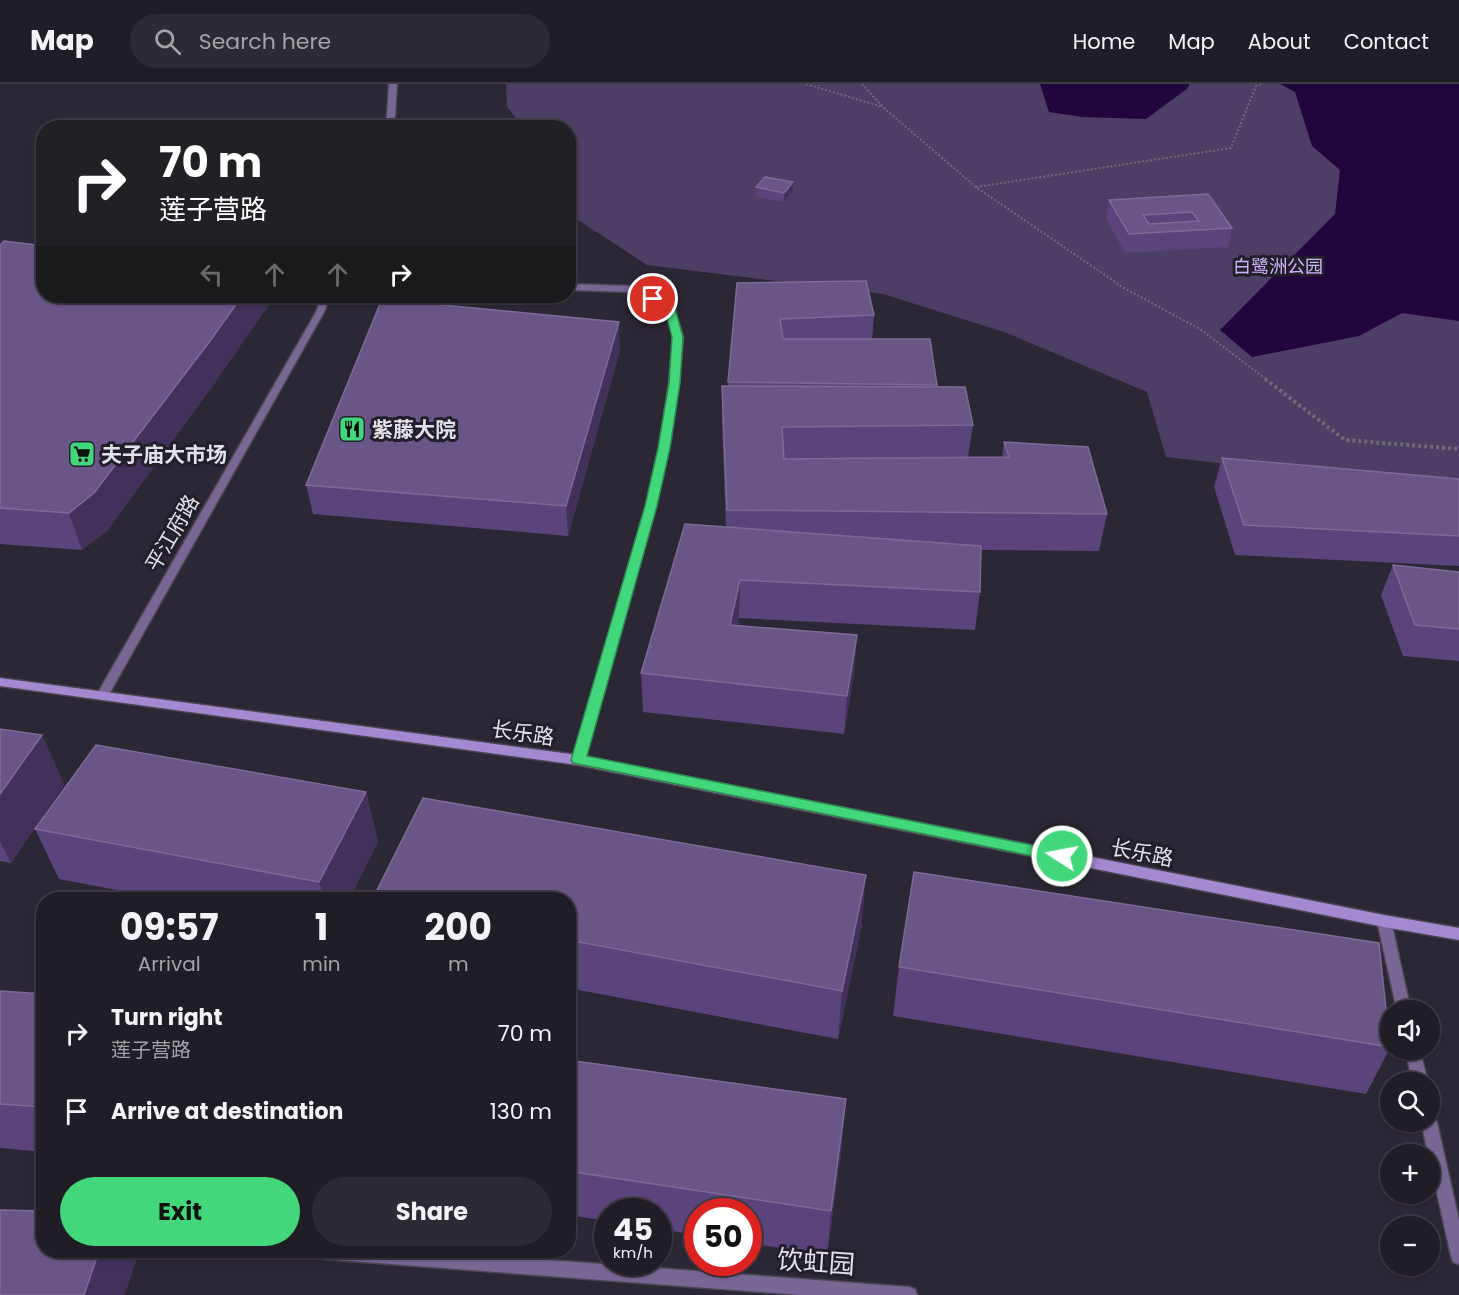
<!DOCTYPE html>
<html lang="en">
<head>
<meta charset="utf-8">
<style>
	:root { --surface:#211d27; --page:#2d2a33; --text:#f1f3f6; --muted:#a2a2a7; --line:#3e3b44; --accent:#43d77b }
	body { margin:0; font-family:Poppins,"Noto Sans SC",sans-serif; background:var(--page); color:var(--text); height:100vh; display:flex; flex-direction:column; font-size:22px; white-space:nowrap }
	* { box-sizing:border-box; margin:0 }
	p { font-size:20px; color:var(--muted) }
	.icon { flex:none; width:33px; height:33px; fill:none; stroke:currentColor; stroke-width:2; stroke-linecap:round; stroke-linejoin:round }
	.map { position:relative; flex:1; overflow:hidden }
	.sheet { position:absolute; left:36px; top:808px; width:540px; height:366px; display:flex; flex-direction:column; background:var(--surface); border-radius:24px; box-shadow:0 2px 4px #0004,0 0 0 2px var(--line) }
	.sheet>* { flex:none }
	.hud { position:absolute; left:36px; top:36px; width:540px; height:183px; border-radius:24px; box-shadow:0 2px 4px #0004,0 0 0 2px var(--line); background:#202124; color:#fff; overflow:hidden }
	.controls { position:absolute; left:1380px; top:916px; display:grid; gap:12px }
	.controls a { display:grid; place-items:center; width:60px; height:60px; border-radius:50%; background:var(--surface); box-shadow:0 2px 4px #0004,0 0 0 2px var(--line); font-size:30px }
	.speed { position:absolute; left:594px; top:1114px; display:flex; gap:12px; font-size:30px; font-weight:700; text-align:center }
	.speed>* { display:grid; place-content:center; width:78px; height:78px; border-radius:50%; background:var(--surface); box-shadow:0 2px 4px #0004,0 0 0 2px var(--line); line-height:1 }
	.speed small { font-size:15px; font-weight:400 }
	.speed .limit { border:9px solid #d22; background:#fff; color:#111 }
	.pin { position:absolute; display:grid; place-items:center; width:51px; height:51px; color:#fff; margin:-26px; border:3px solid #fff; border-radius:50%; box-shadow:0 2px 6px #0007 }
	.me { position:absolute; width:66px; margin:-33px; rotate:281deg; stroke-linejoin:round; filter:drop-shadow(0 0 4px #0008) }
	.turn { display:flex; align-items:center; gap:21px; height:126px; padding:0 24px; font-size:27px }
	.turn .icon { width:78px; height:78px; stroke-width:2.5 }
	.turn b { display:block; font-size:42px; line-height:51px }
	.lanes { display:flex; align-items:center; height:57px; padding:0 24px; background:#0003; justify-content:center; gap:30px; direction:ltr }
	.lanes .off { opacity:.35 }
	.eta { display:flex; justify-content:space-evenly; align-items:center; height:102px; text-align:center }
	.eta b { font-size:36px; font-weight:700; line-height:42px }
	.primary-button { display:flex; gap:12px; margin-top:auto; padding:12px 24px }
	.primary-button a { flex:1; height:69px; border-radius:36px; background:var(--accent); color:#111; font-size:24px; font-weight:700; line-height:69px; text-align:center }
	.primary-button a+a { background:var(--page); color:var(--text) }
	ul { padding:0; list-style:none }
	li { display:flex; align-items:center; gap:18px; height:78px; padding:0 24px }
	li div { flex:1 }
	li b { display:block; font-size:22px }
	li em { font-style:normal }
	header { display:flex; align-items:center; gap:36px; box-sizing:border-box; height:84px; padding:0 30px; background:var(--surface); border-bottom:2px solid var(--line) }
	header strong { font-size:28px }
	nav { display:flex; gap:33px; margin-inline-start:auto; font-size:21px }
	.search { width:420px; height:54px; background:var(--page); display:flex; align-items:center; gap:15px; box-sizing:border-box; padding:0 21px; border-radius:33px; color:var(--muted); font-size:22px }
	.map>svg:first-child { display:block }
	.green { fill:#4d3e65 }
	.water { fill:#23053e }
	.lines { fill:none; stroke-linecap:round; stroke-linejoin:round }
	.minor-casing { stroke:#494551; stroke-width:3 }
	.tertiary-casing { stroke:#494551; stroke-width:3 }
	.secondary-casing { stroke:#494551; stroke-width:3 }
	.path-far1 { stroke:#6f6b76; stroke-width:2; stroke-dasharray:2 2; stroke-linecap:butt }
	.path { stroke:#6f6b76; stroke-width:4; stroke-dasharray:3 3; stroke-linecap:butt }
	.minor { fill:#786694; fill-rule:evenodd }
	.tertiary { fill:#786694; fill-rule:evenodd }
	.secondary { fill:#a488d0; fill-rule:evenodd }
	.wall { fill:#5b447b }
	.shaded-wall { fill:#42315a }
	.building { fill:#6a5587; stroke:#7d6a96; stroke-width:1.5; fill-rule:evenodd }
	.route { fill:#43d77b; stroke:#2c8c50; stroke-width:1.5 }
	.labels { text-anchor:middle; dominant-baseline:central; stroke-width:6; stroke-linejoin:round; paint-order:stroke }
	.far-park-label { font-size:18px; fill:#cfb3fb; stroke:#221e2a }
	.poi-label { font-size:21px; font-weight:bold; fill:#e3e0e8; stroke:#221e2a; text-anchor:start }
	.street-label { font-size:21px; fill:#e3e0e8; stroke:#221e2a }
	.near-street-label { font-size:26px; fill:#e3e0e8; stroke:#221e2a }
</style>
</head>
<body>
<header>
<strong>Map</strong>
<div class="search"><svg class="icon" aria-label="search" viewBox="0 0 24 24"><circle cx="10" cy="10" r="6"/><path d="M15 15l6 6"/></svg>Search here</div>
<nav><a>Home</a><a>Map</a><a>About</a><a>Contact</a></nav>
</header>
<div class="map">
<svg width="1459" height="1211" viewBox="0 0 1459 1211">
	<rect width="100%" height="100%" fill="#2c2734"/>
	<polygon class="green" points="506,0 1459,0 1459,406 1166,373 1147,308 1004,248 883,210 647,181 569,130 568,44 523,43 507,23"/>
	<g class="water">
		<polygon points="1040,0 1189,0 1188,4 1146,35 1082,33 1049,28"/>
		<polygon points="1280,0 1459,0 1459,237 1402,229 1359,252 1252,273 1220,246 1335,130 1340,86 1312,62 1295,8"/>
	</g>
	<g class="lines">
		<defs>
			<g id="minor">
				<polygon points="568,200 635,202 673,222 683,253 679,299 669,364 656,422 584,676 582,679 574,679 572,676 646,422 659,364 669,299 673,253 666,225 633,208 568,206"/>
				<polygon points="1384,831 1389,833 1391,837 1411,927 1397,927 1377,837 1379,833"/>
				<polygon points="1406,966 1420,966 1428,999 1412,999"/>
				<polygon points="1430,1031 1434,1033 1437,1038 1459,1136 1459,1180 1453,1178 1451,1172 1421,1038 1430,1038"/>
				<polygon points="316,1167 429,1167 909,1203 915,1205 917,1211 801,1211 324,1175 318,1173"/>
			</g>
			<g id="tertiary">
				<polygon points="389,0 397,0 395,32 391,44 383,44 387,32"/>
				<polygon points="322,212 330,212 324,228 108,612 106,615 98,615 96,612 316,228"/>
			</g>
			<polygon id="secondary" points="0,594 578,671 1384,831 1459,844 1459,856 1384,843 578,681 0,602"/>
		</defs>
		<use href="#minor" class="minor-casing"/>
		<use href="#tertiary" class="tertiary-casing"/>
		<use href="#secondary" class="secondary-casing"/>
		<g class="path-far1">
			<polyline points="806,0 883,23"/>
			<polyline points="862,0 884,24 976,103 1124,204 1200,245 1267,296"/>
			<polyline points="976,103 1231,64 1256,2 1261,0"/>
		</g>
		<polyline class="path" points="1265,295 1345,356 1459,365"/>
		<use href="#minor" class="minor"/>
		<use href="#tertiary" class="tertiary"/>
		<use href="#secondary" class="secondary"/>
	</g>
	<g class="wall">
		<polygon points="756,103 793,107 784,118 756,113"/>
		<polygon points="1208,110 1232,144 1228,163 1125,169 1106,135 1109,116"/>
		<polygon points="0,161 219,293 107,447 82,466 0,460"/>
		<polygon points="737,199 874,231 872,255 937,301 937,303 973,341 968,373 1002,373 1004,358 1107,430 1099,467 981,466 980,508 975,546 739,534 738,542 857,551 854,589 844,650 643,628 641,589 726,443 722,339 722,302 728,302"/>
		<polygon points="620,266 568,452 313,430 306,401"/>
		<polygon points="1222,374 1459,395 1459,482 1235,471 1214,403"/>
		<polygon points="1393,481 1459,488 1459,577 1403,572 1381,511"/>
		<polygon points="0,645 42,651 64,701 11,779 0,777"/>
		<polygon points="366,708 378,758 349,816 170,816 59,795 35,745"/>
		<polygon points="568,816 862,840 838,955 568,904"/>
		<polygon points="899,883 1390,956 1390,964 1366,1010 893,932"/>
		<polygon points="0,907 44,910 44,1068 0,1064"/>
		<polygon points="568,976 842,1062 827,1171 748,1159 748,1128 698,1128 698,1151 658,1145 658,1128 608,1128 608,1137 568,1131"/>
	</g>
	<g class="shaded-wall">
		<polygon points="793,98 793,107 784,118 784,109"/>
		<polygon points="242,212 275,212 219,293 107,447 82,466 69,429"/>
		<polygon points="619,238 620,266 568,452 566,422"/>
		<polygon points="740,496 739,534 730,579 730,541"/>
		<polygon points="857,551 854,589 844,650 847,612"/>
		<polygon points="42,651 64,701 11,779 0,757 0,710"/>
		<polygon points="366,708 378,758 349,816 324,816 319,798"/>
		<polygon points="866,791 862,840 838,955 842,907"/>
		<polygon points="846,1015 842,1062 827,1171 831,1127"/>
		<polygon points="99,1167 133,1167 137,1174 125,1211 84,1211"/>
	</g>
	<g class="building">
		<polygon points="765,93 793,98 784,109 756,103"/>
		<path d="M1208,110L1232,144L1129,150L1109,116ZM1192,128L1199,137L1149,140L1143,131Z"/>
		<polygon points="4,157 44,162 44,212 242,212 210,257 94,409 69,429 0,424 0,161"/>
		<polygon points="866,197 874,231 780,235 783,255 930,255 937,301 728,298 737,199"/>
		<polygon points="382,215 619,238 566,422 306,401"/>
		<polygon points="722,302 965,303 973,341 782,343 784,375 1009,373 1004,358 1088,363 1107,430 727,426"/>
		<polygon points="1222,374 1459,395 1459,452 1244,441"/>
		<polygon points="685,440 981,462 980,508 740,496 730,541 857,551 847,612 641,589"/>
		<polygon points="1393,481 1459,488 1459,545 1415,541"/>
		<polygon points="0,645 42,651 0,710"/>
		<polygon points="96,661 366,708 319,798 35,745"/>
		<polygon points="423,714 866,791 842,907 568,856 568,816 372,816"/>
		<polygon points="914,788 1379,859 1390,963 899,883"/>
		<polygon points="0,907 44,910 44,1023 0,1020"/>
		<polygon points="568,976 846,1015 831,1127 568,1087"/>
		<polygon points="0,1126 44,1127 44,1167 99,1167 84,1211 0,1211"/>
	</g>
	<polygon class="route" points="653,212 675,224 683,253 680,299 670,364 657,422 587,672 1067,768 1069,772 1067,777 1062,778 573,679 571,676 645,422 658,364 669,299 672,253 665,226 648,215"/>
	<defs>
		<symbol id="restaurant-square" viewBox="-11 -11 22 22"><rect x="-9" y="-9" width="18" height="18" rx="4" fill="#43d77b" stroke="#221e2a"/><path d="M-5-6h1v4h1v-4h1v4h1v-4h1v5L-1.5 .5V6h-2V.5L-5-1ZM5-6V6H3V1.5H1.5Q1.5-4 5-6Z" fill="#111"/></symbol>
		<symbol id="supermarket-square" viewBox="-11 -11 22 22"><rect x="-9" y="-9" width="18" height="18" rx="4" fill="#43d77b" stroke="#221e2a"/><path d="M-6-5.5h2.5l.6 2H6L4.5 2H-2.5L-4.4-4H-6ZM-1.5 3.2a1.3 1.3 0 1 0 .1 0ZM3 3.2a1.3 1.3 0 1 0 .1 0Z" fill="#111"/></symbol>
	</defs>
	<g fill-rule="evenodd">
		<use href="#restaurant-square" x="337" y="330" width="30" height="30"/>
		<use href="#supermarket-square" x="67" y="355" width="30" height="30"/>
	</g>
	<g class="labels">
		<g class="far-park-label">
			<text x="1278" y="182">白鹭洲公园</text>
		</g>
		<g class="poi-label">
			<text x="372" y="345">紫藤大院</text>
			<text x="101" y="370">夫子庙大市场</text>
		</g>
		<g class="street-label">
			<text transform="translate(172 449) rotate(-60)">平江府路</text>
			<text transform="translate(523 649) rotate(8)">长乐路</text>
			<text transform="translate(1142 769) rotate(11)">长乐路</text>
		</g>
		<g class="near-street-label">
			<text transform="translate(816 1178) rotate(4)">饮虹园</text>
		</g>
	</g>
</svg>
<div class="controls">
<a><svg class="icon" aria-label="sound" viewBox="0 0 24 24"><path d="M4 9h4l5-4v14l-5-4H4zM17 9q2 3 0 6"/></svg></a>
<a><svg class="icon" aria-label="search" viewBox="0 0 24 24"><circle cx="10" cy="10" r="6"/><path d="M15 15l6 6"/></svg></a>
<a>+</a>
<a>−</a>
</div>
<div class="speed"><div>45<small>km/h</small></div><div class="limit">50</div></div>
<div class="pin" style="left:653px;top:215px;background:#d93025"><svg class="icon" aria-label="arrive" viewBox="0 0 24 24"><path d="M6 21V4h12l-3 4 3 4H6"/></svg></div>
<svg class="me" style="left:1062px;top:772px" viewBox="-20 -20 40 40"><circle r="17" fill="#43d77b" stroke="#fff" stroke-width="3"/><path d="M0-11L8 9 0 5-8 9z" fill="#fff"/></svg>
<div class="hud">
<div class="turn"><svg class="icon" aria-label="right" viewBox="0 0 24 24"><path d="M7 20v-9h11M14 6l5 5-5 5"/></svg><div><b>70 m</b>莲子营路</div></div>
<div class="lanes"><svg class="icon off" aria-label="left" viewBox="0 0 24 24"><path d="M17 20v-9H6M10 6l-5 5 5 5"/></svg><svg class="icon off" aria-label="ahead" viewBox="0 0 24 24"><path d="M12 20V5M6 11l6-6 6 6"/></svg><svg class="icon off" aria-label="ahead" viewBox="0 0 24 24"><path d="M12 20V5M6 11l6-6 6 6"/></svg><svg class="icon" aria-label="right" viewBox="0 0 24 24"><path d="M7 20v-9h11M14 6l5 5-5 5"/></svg></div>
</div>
<section class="sheet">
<div class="eta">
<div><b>09:57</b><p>Arrival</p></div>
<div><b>1</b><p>min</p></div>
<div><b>200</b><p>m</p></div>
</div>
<ul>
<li><svg class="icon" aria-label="right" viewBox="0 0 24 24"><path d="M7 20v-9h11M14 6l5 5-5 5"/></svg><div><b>Turn right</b><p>莲子营路</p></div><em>70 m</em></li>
<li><svg class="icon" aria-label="arrive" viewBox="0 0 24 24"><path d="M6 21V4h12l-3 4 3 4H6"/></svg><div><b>Arrive at destination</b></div><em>130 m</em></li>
</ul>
<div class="primary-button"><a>Exit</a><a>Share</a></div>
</section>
</div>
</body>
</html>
